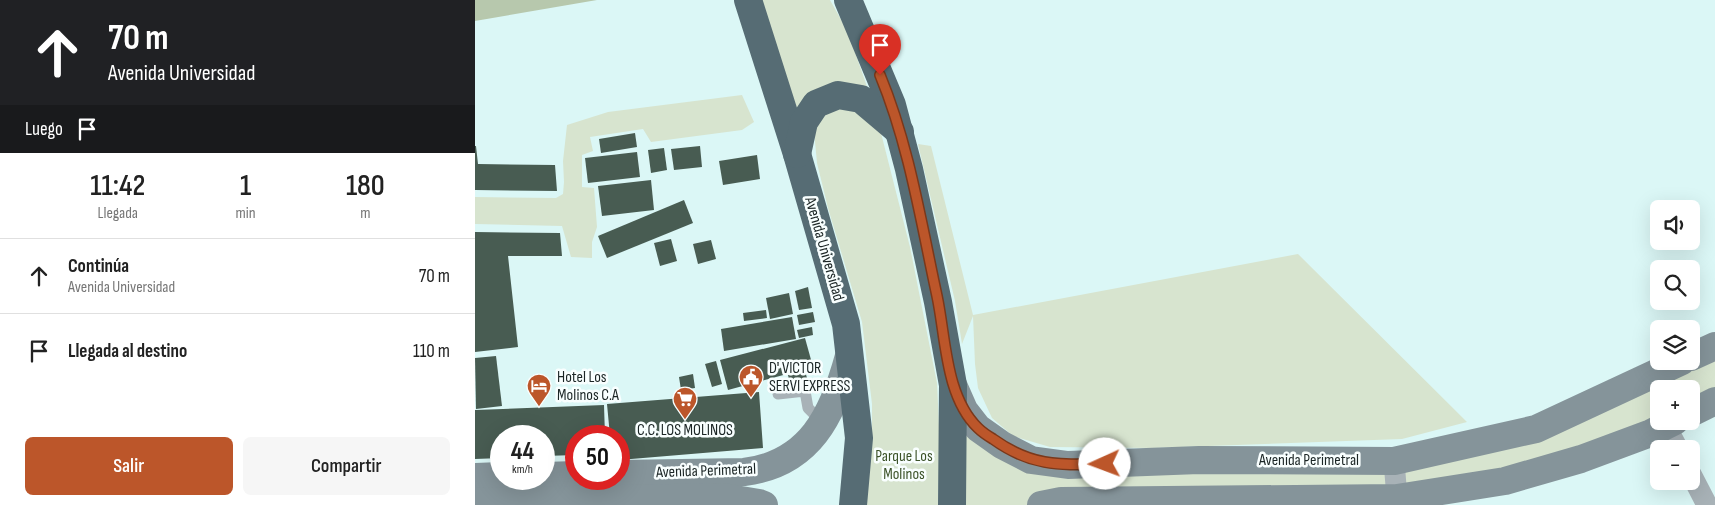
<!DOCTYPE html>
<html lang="es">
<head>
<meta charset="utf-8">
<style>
	:root { --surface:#fff; --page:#f6f6f6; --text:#222; --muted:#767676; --line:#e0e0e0; --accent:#bc562a }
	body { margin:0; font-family:"Sofia Sans Condensed",sans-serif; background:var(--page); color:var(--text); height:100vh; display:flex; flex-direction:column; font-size:19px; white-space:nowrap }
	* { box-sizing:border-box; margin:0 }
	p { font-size:16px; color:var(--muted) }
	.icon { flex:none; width:28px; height:28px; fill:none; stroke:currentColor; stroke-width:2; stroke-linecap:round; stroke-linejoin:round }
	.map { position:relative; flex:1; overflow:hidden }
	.sheet { display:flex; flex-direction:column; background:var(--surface); width:475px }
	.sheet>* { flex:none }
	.banner { background:#202124; color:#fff; overflow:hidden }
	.controls { position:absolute; left:1175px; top:200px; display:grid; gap:10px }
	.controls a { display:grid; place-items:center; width:50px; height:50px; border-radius:8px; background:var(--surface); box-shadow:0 5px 20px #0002; font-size:25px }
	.speed { position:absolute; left:15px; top:425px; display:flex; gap:10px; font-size:25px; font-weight:700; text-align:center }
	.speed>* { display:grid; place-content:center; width:65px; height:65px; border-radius:50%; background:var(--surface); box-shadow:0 5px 20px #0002; line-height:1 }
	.speed small { font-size:12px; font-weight:400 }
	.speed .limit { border:8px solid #d22; background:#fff; color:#111 }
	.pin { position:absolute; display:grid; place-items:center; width:42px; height:42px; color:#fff; margin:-51px -21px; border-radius:50% 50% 50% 0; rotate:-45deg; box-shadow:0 0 5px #0007 }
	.pin .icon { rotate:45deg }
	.me { position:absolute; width:55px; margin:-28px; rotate:268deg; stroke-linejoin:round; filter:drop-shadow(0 0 4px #0008) }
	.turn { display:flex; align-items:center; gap:18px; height:105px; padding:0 25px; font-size:22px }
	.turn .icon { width:65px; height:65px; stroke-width:2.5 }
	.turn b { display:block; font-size:35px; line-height:42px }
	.then { display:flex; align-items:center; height:48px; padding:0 25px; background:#0003; gap:10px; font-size:19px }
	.eta { display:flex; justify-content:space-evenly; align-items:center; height:85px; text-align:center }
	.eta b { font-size:30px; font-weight:600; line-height:35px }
	.primary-button { display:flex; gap:10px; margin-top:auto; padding:10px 25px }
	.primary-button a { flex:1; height:58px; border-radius:8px; background:var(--accent); color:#fff; font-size:20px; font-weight:600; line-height:58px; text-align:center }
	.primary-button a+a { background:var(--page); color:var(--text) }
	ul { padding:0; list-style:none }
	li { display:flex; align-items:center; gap:15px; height:75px; padding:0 25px; border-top:1px solid var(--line) }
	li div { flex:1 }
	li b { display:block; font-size:19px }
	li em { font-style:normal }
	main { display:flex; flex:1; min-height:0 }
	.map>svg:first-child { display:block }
	.green { fill:#d7e4cf }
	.forest { fill:#b7c8ad }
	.building { fill:#485c52 }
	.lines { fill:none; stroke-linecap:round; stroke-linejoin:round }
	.lane { stroke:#a8b2b7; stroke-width:11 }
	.street { stroke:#a8b2b7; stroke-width:21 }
	.secondary { stroke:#85949a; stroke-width:28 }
	.highway { stroke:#566c74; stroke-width:28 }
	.route-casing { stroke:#7a381b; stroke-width:12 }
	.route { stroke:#bc562a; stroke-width:9 }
	.labels { text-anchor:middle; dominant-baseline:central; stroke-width:5; stroke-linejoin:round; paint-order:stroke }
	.street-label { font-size:16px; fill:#1b2525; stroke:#f9ffff }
	.poi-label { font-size:16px; fill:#1b2525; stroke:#f9ffff; text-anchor:start }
	.park-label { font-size:16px; fill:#3c5329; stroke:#f9ffff }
</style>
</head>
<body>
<main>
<section class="sheet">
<div class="banner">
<div class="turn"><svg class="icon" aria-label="ahead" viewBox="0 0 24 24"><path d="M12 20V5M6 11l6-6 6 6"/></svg><div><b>70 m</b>Avenida Universidad</div></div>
<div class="then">Luego<svg class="icon" aria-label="arrive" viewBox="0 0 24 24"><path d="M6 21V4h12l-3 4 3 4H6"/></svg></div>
</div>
<div class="eta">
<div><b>11:42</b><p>Llegada</p></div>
<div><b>1</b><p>min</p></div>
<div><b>180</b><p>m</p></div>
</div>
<ul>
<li><svg class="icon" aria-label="ahead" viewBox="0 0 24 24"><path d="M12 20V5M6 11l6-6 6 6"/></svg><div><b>Continúa</b><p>Avenida Universidad</p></div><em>70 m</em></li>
<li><svg class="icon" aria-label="arrive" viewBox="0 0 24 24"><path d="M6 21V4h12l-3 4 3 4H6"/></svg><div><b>Llegada al destino</b></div><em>110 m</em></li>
</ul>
<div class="primary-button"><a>Salir</a><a>Compartir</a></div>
</section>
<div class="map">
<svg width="1240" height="505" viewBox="0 0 1240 505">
	<rect width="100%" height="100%" fill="#dbf7f6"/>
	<g class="green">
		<polygon points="280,0 355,0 373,32 397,101 386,91 320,125"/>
		<polygon points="267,95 279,122 267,130 176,142 168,129 115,137 118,151 107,155 107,187 119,188 122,227 117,242 117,258 96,257 87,226 0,224 0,197 81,198 88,194 89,182 88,161 92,125 133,112"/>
		<polygon points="369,106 393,110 406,133 435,247 462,383 465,447 463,505 390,505 397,439 397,404 387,322 353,208 342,163 339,131 347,114"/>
		<polygon points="443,144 456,146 498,315 823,254 992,422 927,439 678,448 575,447 538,436 517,418 503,388 500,364 498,316 487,344 480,301"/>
		<polygon points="1240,346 1240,401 1216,413 1216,389 1184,389 1184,421 1030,481 566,505 488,505 488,421 542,464 919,461 1061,429"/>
	</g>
	<polygon class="forest" points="0,0 122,0 0,21"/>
	<g class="building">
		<polygon points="160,133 162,147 126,153 124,139"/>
		<polygon points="0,146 1,146 3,164 80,165 82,191 0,190"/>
		<polygon points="225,146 227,167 199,170 196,149"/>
		<polygon points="189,148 192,170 176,173 173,150"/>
		<polygon points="162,152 165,177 113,183 110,158"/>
		<polygon points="282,155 285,179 248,185 244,161"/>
		<polygon points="176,180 179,210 127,216 123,186"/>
		<polygon points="209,200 218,223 132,258 123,236"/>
		<polygon points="0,232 85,233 87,256 33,256 43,347 0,352"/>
		<polygon points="196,239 202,261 185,266 179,243"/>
		<polygon points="236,240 241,259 223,264 218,244"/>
		<polygon points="333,287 337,308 324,310 320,291"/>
		<polygon points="314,293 318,314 295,319 291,298"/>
		<polygon points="291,310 292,318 269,321 268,313"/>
		<polygon points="338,312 340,322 324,325 322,315"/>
		<polygon points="317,317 321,339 249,351 246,329"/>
		<polygon points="337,327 338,335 324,338 322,330"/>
		<polygon points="330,338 338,367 253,390 245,360"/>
		<polygon points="21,356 27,406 1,409 0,358"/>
		<polygon points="241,361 247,384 237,387 230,364"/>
		<polygon points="330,371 332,378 315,383 313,375"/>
		<polygon points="218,374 220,388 206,390 204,377"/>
		<polygon points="284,392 288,448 144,460 144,436 135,436 132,404"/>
		<polygon points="129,405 130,436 101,436 101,455 69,456 69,436 26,436 26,458 0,459 0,410"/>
	</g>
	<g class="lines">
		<polyline class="lane" points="303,394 330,391 333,408 348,423"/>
		<g class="street">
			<polyline points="1191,426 1203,449"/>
			<polyline points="919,461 922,498 924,505"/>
			<polyline points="1216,474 1232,505"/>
		</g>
		<g class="secondary">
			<polyline points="1216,357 1240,346"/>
			<polyline points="478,385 489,410 503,428 527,445 556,460 593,465 724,460 919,461 1061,429 1207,361"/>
			<polyline points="1216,413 1240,401"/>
			<path d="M144,474L269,472C335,464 358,415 374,356"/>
			<polyline points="69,476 101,475"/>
			<polyline points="0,477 26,476"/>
			<polyline points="0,502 248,497 284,503 289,505"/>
			<polyline points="566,505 586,501 922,498 1030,481 1106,459 1176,433 1200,421"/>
		</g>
		<g class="highway">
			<polyline points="273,0 322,154 371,324 384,438 378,505"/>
			<polyline points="373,0 417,105 434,169 463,302 478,385 477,505"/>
			<polyline points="322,154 329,122 341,104 363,95 386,99 425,132"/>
		</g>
	</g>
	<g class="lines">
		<defs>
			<path id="route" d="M405,75C434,145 446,222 462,296C471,338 470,396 503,428C507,432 513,436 518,439C557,467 585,465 630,464"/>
		</defs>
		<use href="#route" class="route-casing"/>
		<use href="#route" class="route"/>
	</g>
	<defs>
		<symbol id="civic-pin" viewBox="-11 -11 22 30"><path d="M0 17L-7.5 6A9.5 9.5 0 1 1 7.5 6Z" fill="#bc562a" stroke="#f9ffff"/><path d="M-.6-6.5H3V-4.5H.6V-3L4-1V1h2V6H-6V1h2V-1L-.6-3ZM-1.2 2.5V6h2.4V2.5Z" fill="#fff"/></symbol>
		<symbol id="hotel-pin" viewBox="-11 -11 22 30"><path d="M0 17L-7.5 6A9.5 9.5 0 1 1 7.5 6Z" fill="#bc562a" stroke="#f9ffff"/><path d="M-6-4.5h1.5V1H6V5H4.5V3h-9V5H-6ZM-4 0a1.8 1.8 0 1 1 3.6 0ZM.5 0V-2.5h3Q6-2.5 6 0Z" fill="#fff"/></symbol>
		<symbol id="supermarket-pin" viewBox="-11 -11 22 30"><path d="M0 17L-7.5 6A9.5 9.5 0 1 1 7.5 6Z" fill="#bc562a" stroke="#f9ffff"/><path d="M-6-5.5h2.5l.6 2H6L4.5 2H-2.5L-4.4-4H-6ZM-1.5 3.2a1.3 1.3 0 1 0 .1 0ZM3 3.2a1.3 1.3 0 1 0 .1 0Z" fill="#fff"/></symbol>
	</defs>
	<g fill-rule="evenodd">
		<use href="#civic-pin" x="262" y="363" width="28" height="38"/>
		<use href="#hotel-pin" x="50" y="372" width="28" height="38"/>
		<use href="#supermarket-pin" x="196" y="385" width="28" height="38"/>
	</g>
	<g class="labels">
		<g class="street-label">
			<text transform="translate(349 249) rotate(74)">Avenida Universidad</text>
			<text x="834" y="460">Avenida Perimetral</text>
			<text transform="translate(231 471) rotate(-2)">Avenida Perimetral</text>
		</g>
		<g class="poi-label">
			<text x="294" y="368">D' VICTOR<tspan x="294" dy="18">SERVI EXPRESS</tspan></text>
			<text x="82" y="377">Hotel Los<tspan x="82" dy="18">Molinos C.A</tspan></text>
			<text x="210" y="430" text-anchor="middle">C.C. LOS MOLINOS</text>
		</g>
		<g class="park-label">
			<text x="429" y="456">Parque Los<tspan x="429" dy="18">Molinos</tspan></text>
		</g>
	</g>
</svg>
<div class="controls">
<a><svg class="icon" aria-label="sound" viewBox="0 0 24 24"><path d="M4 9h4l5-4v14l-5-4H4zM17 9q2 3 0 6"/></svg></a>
<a><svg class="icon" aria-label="search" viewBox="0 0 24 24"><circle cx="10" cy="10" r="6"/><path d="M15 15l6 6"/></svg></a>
<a><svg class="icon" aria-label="layers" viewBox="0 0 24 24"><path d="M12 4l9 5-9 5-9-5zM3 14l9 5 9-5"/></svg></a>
<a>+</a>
<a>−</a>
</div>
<div class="speed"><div>44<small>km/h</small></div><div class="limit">50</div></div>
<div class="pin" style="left:405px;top:75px;background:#d93025"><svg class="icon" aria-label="arrive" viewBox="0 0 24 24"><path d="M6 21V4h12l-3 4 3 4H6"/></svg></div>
<svg class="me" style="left:630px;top:464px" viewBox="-20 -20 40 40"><circle r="19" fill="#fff"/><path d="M0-13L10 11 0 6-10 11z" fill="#bc562a"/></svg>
</div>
</main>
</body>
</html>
